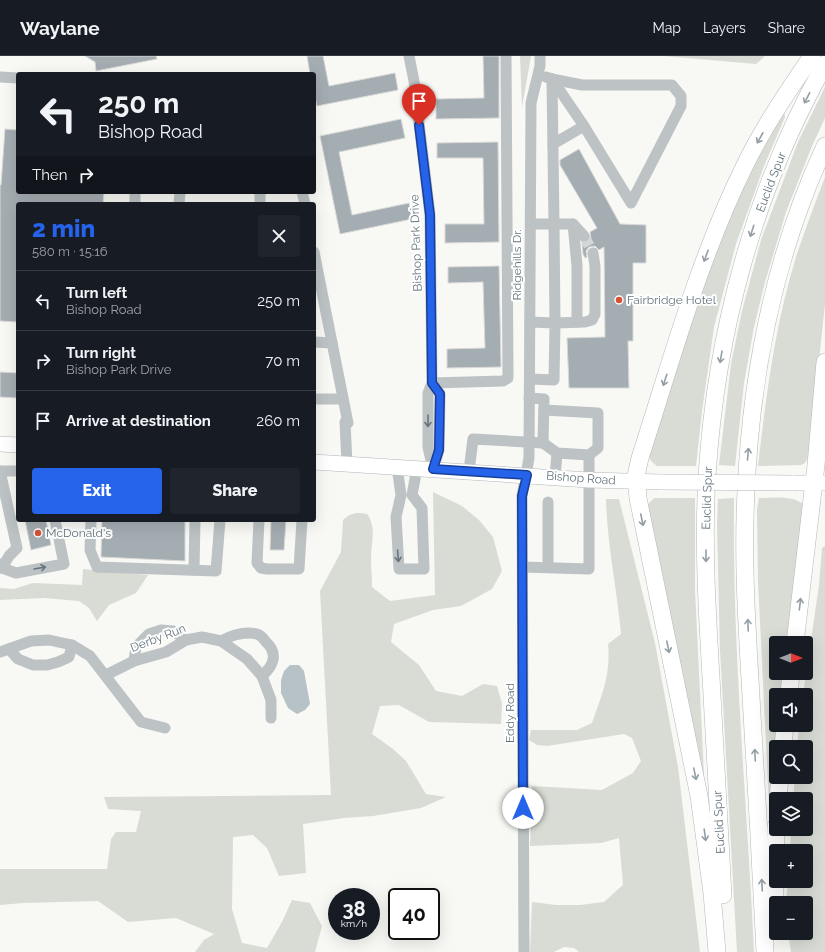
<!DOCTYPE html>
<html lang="en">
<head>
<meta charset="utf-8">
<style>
	:root { --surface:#171b24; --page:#20242c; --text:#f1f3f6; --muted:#9ea1a6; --line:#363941; --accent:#2563eb }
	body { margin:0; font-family:Raleway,sans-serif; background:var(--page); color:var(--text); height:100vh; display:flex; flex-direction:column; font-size:15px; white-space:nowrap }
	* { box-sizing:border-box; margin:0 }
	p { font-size:13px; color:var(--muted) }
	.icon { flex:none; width:22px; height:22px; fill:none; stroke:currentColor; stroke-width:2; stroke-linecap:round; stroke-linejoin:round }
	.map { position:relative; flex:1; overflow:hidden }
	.panel { position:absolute; left:16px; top:146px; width:300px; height:320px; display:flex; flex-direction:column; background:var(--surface); border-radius:4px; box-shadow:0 4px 16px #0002 }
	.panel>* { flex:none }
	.top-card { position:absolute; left:16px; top:16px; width:300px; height:122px; border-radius:4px; box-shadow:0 4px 16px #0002; background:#171b24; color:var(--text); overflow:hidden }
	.needle { width:26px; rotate:90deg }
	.buttons { position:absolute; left:769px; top:580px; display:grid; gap:8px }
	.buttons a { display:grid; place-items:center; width:44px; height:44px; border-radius:4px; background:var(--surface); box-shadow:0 4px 16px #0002; font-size:20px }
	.speed { position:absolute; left:328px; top:832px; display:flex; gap:8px; font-size:20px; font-weight:700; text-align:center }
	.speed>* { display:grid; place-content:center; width:52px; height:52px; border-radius:50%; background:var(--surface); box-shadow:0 4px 16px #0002; line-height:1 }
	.speed small { font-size:10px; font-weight:400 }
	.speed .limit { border:2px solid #111; border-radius:6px; background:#fff; color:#111 }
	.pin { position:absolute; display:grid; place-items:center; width:34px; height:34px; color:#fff; margin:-41px -17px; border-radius:50% 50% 50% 0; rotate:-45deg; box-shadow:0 0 4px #0007 }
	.pin .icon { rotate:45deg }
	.me { position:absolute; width:44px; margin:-22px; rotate:0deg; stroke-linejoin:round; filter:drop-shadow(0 0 3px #0008) }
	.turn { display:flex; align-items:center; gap:14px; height:84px; padding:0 16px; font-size:18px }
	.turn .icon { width:52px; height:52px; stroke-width:2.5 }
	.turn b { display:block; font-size:28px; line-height:34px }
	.then { display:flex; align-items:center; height:38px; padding:0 16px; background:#0003; gap:8px; font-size:15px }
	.round { display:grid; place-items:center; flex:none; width:42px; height:42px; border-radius:4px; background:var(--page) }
	.overview { display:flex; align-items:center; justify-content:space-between; height:68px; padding:0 16px }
	h1 { font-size:24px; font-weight:800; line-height:30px; color:var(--accent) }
	.button { display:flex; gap:8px; margin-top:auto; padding:8px 16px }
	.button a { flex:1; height:46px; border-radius:4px; background:var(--accent); color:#fff; font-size:16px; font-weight:800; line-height:46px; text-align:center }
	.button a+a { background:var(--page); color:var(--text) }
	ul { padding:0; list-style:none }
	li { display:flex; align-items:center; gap:12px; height:60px; padding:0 16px; border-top:1px solid var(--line) }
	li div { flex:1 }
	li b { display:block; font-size:15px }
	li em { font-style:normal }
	header { display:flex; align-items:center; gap:24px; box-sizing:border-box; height:56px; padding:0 20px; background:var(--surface); border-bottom:1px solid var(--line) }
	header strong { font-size:19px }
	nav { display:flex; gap:22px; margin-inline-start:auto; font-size:14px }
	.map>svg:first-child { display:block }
	.green { fill:#d8dcd5 }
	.water { fill:#b6c2c6 }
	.building { fill:#a4adb2; stroke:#dad9d8 }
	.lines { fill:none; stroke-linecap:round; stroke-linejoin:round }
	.minor-tunnel { stroke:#d3d7d7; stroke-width:11; stroke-dasharray:11 5.5; stroke-linecap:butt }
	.major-casing { stroke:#b1b7ba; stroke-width:16 }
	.highway-casing { stroke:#b3b7ba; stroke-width:18 }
	.minor { stroke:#bdc2c5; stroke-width:11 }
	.major { stroke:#fff; stroke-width:15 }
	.highway { stroke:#fff; stroke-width:17 }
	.major-bridge-casing { stroke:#b1b7ba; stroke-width:16; stroke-linecap:butt }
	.major-bridge { stroke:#fff; stroke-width:15 }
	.oneway { stroke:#939ea5 }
	.oneway2 { stroke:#65757e }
	.route-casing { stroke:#184099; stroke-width:10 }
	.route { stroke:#2563eb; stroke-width:7 }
	.poi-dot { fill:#d75136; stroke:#fff; stroke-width:1.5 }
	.labels { text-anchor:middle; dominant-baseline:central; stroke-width:4; stroke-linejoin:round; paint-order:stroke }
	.street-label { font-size:12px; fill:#65757e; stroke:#fff }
	.poi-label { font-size:12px; fill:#65757e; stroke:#fff; text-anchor:start }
</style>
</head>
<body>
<header>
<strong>Waylane</strong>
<nav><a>Map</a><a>Layers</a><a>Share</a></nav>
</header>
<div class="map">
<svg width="825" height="896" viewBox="0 0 825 896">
	<rect width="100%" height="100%" fill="#f8f8f5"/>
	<g class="green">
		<polygon points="520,0 531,0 522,51"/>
		<polygon points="664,0 765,0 756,8"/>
		<polygon points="825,31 825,62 812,90 786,156 765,226 754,271 744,327 735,410 719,409 731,308 742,255 761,184 798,86"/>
		<polygon points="784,54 785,61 764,110 736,188 714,271 702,355 696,410 657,410 651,405 649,400 707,219 724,175 769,73"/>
		<path d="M825,121V248L809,399L805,407L801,409L758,410C766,340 775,269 796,201C805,174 815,147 825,121Z"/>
		<path d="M433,436L462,450L479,464L493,481L502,515L492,533L461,550L433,554L394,568L391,586L419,609L436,635L462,640L483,628L497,630L502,648L501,668L429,666L399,649L380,650L372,678L393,693L406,705L426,738L446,741L421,752L373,760L344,762L303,768L306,817L279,820L267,792L253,779L233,781L232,853L242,887L267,892L282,866L292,844L310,847L322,870L315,896H195L204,884L214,878L176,862L128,866L98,845L23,847L0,849V813H107L111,783L116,776H136L141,755L108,753L104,741L331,739L320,535L341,496L343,464C351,457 356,456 367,458C377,471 371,487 371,502C371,512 372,522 372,531L390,545L435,539Z"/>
		<polygon points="654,442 695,442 695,535 705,739 647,452 649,447"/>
		<path d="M734,442C732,594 747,745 754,896H737L720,594L717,470L718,443Z"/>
		<path d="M759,442C773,442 793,439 804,449L789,587H776V617H785L783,639H776V669H780L776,691L773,750L770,751L769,749L758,526L757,453Z"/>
		<path d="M606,443H619L655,587L678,711L700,896H579L574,892L564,891L554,896H530L532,846L556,849H580L604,846L623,829L619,782L601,787L530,790L532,730L602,734L633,717L641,705L632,682L624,678L547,690L537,689L529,684L531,674H577L592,667C602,638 611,619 608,588L621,578C617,533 607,488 606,443Z"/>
		<polygon points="825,490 825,896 791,896 788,877 806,877 806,847 786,847 788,825 806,825 806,795 790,795 791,773 806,773 806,743 793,743 795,721 806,721 806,691 797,691 799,670 799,669 806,669 806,639 803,639 819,529 822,492"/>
		<polygon points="83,513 148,519 136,537 109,549 97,565 89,552 79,545 44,542 0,544 0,532 14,533 33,527 82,529"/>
	</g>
	<polygon class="water" points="290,609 299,609 304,615 310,648 305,654 297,658 288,652 281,637 281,624 284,615"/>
	<g class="building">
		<polygon points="85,0 156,0 157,3 96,15 95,6"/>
		<polygon points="307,0 323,0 329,30 395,17 398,34 317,50 314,37 314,18 310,18"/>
		<polygon points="483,0 499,0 499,62 436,63 436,43 484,42"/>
		<polygon points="401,63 405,82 339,96 352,159 409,147 412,163 340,178 320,80"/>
		<polygon points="5,73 18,74 18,136 104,136 103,148 18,148 18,266 0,265 0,129 1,129"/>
		<polygon points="498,86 499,186 445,187 445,168 484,168 483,102 437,102 437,87"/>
		<polygon points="579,93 620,168 646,169 646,207 633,207 633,285 628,285 629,332 569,332 567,282 605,281 604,191 599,194 595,190 589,191 586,195 587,201 585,202 583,198 582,187 586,187 589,185 591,182 590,176 597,172 560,109 560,104"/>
		<polygon points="499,210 501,311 447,312 447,293 485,292 483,226 448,227 448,211"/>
		<polygon points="0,316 18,317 18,342 0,341"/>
		<polygon points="25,464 46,464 51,489 31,494"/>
		<polygon points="102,464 185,464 185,505 101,501"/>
		<polygon points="271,464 286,464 284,494 270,494"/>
	</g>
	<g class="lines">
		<polyline class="minor-tunnel" points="584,180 593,197"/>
		<defs>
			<g id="major">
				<polyline points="0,388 18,389"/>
				<polyline points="314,406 589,424 662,426"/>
				<polyline points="792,427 825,427"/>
			</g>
			<g id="highway">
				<polyline points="795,587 816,409 825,306"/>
				<polyline points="789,639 791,617"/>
				<polyline points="783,691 785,669"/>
				<polyline points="778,743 780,721"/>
				<path d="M723,839C719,766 715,693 711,621C707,554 703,487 707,420C716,276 754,134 825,8"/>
				<polyline points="774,860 776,770"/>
				<path d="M717,896L712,837L699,740L638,442L636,420L640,402C672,303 699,202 745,109C764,70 788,35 812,0"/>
				<path d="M765,896C761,817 757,737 752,658C748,585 742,510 746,436C751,318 775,198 825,90"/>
			</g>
		</defs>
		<use href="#major" class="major-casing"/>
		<use href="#highway" class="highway-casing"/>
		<g class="minor">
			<polyline points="409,0 414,25 430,159 432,327 428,337 428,391 433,413"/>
			<polyline points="0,21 18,22"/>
			<polyline points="546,21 552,23 554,168 573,168 584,180"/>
			<polyline points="552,23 582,29 672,29 681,40 681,50 631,147 584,70 553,88"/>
			<polyline points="552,23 584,70"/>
			<polyline points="302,136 305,148"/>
			<polyline points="135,148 135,136"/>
			<polyline points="179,148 180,136"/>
			<polyline points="260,148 260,136"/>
			<polyline points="531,168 554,168 555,267 585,266 592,264 595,258 595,210 593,197"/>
			<polyline points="573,168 577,210 577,266"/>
			<polyline points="314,196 348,367"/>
			<polyline points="314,286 332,287"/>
			<polyline points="530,323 554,324 555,267 530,266"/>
			<polyline points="432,327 503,325 508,322 506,0"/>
			<polyline points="432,327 440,338 439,394 433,413"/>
			<polyline points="314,343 343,343"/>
			<polyline points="345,366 347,408"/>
			<polyline points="543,387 557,397 589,399"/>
			<polyline points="397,411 401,439 396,461 399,513 424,513 422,452 412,439 417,412"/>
			<polyline points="0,415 17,492 9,500 2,512"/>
			<polyline points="0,415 18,415"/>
			<polyline points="469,415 473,383 543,387 544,343 529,342"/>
			<polyline points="555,421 557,397"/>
			<polyline points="548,446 548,511"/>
			<polyline points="91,464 90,494 97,511 216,515 220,464"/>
			<polyline points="259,464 257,507 261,512 267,513 299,513 302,464"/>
			<polyline points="0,508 2,512 16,517 64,508 55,464"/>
			<polyline points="523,511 589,513 589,399 598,392 598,357 544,354"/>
			<polyline points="194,514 195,464"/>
			<path d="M221,585C232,579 244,575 257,578C260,579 264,583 266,586C279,598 273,610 262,620"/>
			<polyline points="9,593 18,603 33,609 47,609 58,606 69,601 72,589"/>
			<polyline points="0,596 31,585 49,584 72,589 90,600 141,666 165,672"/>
			<polyline points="134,605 136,591 149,578 161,574 173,575 186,584"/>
			<polyline points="106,619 134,605 166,596 186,584 202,581 221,585 247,603 262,620 271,644 271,662"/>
			<polyline points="524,896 522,440 529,402 531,47 540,10 540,0"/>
		</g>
		<use href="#major" class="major"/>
		<use href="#highway" class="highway"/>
		<defs>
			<polyline id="major-bridge" points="662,426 792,427"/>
		</defs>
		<use href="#major-bridge" class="major-bridge-casing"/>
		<use href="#major-bridge" class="major-bridge"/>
	</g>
	<defs><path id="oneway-shaft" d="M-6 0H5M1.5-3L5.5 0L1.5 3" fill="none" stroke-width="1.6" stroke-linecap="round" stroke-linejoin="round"/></defs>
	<g class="oneway">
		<use href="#oneway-shaft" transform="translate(807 42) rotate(117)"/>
		<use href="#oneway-shaft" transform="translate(760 82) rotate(119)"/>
		<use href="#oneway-shaft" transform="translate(752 175) rotate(108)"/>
		<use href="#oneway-shaft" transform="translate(706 200) rotate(110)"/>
		<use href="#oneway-shaft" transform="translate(721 301) rotate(100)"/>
		<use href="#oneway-shaft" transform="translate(665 324) rotate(108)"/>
		<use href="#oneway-shaft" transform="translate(748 398) rotate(-85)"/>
		<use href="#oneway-shaft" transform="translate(642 464) rotate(78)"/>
		<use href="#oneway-shaft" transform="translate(706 500) rotate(90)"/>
		<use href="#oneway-shaft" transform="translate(800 548) rotate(-83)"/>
		<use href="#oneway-shaft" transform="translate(748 569) rotate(-92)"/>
		<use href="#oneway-shaft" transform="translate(668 591) rotate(78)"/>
		<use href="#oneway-shaft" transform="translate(755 699) rotate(-93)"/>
		<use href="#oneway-shaft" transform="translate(695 718) rotate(78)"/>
		<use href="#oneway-shaft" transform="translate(705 779) rotate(82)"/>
		<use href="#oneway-shaft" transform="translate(762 829) rotate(-93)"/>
	</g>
	<g class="oneway2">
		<use href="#oneway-shaft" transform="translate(428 365) rotate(91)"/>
		<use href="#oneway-shaft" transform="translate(398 500) rotate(86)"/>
		<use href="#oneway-shaft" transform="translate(40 512) rotate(-10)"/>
	</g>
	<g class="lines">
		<defs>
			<polyline id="route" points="419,69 430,159 432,327 440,338 439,394 433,413 527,419 522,440 523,752"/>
		</defs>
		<use href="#route" class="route-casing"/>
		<use href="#route" class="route"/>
	</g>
	<g class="poi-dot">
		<circle cx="619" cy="244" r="4"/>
		<circle cx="38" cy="477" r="4"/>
	</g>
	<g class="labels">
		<g class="street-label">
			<text transform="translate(771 126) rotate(-69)">Euclid Spur</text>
			<text transform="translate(416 187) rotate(-92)">Bishop Park Drive</text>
			<text transform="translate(517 209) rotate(-90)">Ridgehills Dr.</text>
			<text transform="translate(581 422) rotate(4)">Bishop Road</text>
			<text transform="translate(707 442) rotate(-88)">Euclid Spur</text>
			<text transform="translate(158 582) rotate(-21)">Derby Run</text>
			<text transform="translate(510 657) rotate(-90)">Eddy Road</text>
			<text transform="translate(719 766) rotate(-93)">Euclid Spur</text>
		</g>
		<g class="poi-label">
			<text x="627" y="244">Fairbridge Hotel</text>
			<text x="46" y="477">McDonald's</text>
		</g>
	</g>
</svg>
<div class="buttons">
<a><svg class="needle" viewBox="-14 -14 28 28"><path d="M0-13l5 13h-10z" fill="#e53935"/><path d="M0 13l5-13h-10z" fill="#9ea1a6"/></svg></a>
<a><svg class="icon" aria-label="sound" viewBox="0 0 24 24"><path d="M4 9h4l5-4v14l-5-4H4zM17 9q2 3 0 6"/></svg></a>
<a><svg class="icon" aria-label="search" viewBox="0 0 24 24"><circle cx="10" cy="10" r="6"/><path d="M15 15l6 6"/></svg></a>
<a><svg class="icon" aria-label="layers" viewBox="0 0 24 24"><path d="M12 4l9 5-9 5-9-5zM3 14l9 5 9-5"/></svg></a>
<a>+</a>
<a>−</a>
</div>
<div class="speed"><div>38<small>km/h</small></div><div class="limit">40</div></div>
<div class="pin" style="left:419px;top:69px;background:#d93025"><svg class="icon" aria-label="arrive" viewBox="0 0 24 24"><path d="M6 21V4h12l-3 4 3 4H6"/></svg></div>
<svg class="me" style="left:523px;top:752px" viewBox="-20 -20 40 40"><circle r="19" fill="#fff"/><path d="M0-13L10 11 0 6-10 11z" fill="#2563eb"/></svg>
<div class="top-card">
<div class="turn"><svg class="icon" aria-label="left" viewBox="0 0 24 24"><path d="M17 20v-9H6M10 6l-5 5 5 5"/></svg><div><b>250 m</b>Bishop Road</div></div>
<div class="then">Then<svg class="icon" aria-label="right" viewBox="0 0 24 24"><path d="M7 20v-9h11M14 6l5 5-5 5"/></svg></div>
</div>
<section class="panel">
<div class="overview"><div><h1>2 min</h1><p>580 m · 15:16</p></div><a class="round"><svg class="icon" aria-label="close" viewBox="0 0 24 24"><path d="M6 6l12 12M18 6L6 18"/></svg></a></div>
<ul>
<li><svg class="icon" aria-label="left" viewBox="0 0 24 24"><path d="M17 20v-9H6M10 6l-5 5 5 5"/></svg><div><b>Turn left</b><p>Bishop Road</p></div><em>250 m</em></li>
<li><svg class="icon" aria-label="right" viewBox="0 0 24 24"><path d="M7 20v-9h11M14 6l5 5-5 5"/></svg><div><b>Turn right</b><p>Bishop Park Drive</p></div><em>70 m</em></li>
<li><svg class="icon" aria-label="arrive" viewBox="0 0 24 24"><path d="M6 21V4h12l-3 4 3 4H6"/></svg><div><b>Arrive at destination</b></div><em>260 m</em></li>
</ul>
<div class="button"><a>Exit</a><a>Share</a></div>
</section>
</div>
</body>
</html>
